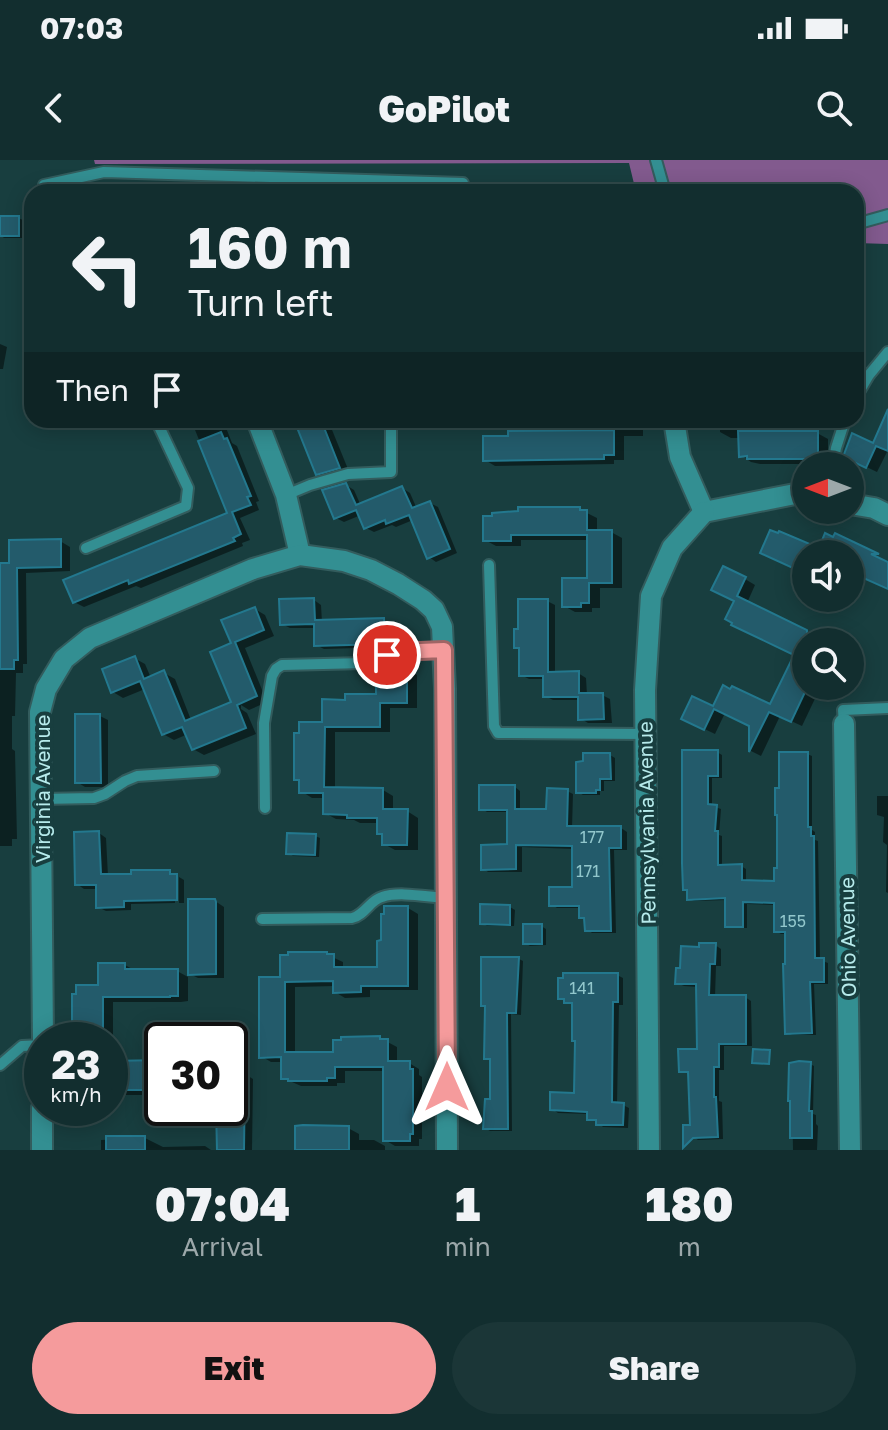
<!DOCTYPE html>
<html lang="en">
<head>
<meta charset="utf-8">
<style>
	:root { --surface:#122e2f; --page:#1b3637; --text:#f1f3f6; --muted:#9ca8aa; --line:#314a4b; --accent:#f59b9c }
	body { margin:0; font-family:"Golos Text",sans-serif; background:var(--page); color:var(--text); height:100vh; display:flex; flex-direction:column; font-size:30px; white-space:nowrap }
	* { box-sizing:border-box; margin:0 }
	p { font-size:26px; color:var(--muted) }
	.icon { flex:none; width:44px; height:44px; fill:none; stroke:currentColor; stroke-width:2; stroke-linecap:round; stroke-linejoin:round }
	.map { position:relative; height:990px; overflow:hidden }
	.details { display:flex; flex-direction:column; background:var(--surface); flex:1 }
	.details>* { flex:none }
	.banner { position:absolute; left:24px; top:24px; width:840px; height:244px; border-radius:24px; box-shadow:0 4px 20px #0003,0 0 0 2px var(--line); background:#122e2f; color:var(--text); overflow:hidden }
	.needle { width:52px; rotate:270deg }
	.controls { position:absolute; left:792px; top:292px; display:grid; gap:16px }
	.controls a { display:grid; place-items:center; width:72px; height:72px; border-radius:50%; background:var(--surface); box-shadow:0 4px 20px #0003,0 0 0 2px var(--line); font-size:40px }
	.speed { position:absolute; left:24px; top:862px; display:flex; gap:16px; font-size:40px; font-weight:700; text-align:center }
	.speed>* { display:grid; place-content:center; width:104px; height:104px; border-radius:50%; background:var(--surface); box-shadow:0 4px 20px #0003,0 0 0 2px var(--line); line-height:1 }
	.speed small { font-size:20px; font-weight:400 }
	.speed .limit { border:4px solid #111; border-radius:12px; background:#fff; color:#111 }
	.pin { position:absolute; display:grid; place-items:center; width:68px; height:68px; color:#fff; margin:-34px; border:4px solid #fff; border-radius:50%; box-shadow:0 2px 8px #0007 }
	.me { position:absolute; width:88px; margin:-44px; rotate:0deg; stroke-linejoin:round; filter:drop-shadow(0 0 6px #0008) }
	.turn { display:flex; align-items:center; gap:28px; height:168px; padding:0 32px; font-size:36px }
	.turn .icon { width:104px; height:104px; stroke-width:2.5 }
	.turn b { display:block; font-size:56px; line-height:68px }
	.then { display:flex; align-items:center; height:76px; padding:0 32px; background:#0003; gap:16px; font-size:30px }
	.eta { display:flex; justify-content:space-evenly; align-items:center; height:136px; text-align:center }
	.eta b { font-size:48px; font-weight:800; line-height:56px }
	.button { display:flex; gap:16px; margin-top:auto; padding:16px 32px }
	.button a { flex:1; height:92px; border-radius:48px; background:var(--accent); color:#111; font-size:32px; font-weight:800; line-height:92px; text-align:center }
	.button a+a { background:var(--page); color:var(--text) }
	.status { display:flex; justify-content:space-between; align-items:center; height:56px; padding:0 40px; background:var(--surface); direction:ltr }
	.status svg { height:22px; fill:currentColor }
	header { display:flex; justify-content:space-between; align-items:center; height:104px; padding:0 32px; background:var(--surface); font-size:36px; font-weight:800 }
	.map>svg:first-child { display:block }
	.forest { fill:#825a8e }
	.shadow { fill:#0007 }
	.building { fill:#235b6b; stroke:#23788e; stroke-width:2 }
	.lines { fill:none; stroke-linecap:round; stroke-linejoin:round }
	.service-casing { stroke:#335c5d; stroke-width:14 }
	.minor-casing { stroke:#335c5d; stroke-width:24 }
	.service { stroke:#338f92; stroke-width:10 }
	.minor { stroke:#338f92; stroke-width:20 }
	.route-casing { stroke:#9f6565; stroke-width:20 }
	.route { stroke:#f59b9c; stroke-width:14 }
	.labels { text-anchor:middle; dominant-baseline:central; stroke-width:8; stroke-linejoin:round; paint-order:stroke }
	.number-label { font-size:16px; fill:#92c7cc }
	.street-label { font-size:20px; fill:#b7ebec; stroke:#183e3f }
</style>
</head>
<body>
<div class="status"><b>07:03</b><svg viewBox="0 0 49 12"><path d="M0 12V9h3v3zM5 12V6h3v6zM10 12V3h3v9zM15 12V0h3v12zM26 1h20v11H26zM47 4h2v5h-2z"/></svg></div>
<header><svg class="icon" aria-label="back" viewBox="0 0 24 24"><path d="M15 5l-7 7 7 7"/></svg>GoPilot<svg class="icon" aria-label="search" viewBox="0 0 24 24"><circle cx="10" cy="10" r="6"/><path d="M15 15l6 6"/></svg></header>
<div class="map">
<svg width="888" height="990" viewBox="0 0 888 990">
	<rect width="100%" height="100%" fill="#183e3f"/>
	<polygon class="forest" points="94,0 888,0 888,84 856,83 856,32 636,32 629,3 95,4"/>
	<g class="shadow">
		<polygon points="270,27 346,29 350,32 270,32"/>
		<polygon points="167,30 171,32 91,32 91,31"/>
		<polygon points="0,58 18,58 23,60 23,78 4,78 0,75"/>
		<polygon points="856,139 860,142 860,190 856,190"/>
		<polygon points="0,184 7,187 3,209 0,209"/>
		<polygon points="888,254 888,290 877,312 856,302 874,285"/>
		<polygon points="191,260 223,260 232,283 237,286 259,341 256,342 259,350 240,358 250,380 242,383 243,386 141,428 136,426 84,447 74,442 229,354"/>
		<polygon points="296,260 328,260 350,314 328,320 318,314"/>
		<polygon points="610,260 643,260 643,276 624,276 624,300 614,300 614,304 495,306 485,300 610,272"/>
		<polygon points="720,260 753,260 753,273 817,273 828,279 828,301 820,301 820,304 760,304 751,302 741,295 741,278 731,278 720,272"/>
		<polygon points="346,325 354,330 361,346 402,328 410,333 417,349 430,343 438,347 457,393 436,402 429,397 413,360 396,367 392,365 374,372 366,368 361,355 344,362 336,358"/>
		<polygon points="579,349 597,358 597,372 611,372 622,378 622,428 600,428 600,448 592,448 592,452 575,452 564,446 589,420 589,380 521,380 521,386 496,386 485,380"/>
		<polygon points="60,381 70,387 70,411 26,413 27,504 23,504 23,513 16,513 15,556 12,556 12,589 15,591 17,679 12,679 12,686 0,686 0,405 11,405"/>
		<polygon points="745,419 755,425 747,443 816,478 814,482 806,482 806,526 821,526 802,566 780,556 761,596 751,591 751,566 725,553 715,574 694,564 714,549 771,547 796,495 736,441 724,436"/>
		<polygon points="314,440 321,445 322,462 383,460 391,465 392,487 324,489 316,485 316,468 290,468 282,464"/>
		<polygon points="547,441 555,445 555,514 578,513 586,518 587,535 602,535 610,539 612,563 588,563 580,558 580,540 553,540 545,536 545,519 529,519 521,515 521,489 516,486 520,471"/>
		<polygon points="255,449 265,455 274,476 245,488 267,542 249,550 241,545 241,549 247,553 256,574 204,595 193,589 188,574 174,580 163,574 145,529 123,538 113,532 134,498 145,504 151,518 164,513 175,519 191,560 233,543 233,484"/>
		<polygon points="406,509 417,515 417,548 390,548 390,572 335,572 335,630 383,630 393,636 393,651 407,651 418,658 418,690 395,690 384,684 384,675 379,673 379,663 360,663 354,660 336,659 325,653 325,638 312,638 301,631 301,622 296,619 324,564 347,542 378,536"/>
		<polygon points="100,556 108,560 108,627 85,627 77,622"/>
		<polygon points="717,592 722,595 722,618 712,618 712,646 721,649 719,675 722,676 722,707 741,706 746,709 746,722 776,723 779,710 781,630 807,594 812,596 812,670 815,672 815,680 818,681 820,800 828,803 828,824 814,824 816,875 792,875 787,872 787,774 781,774 776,771 776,745 747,744 747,768 732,768 727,765 727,740 694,741 689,739 683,648"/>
		<polygon points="610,595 615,598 615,621 604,621 604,631 600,631 600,635 583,635 578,632"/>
		<polygon points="515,627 520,631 520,651 548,651 567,631 573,634 572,668 621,668 627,672 627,690 614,690 616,773 592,773 587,769 586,760 581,756 581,748 557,748 551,744 574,729 574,689 522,687 522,712 488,712 483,708 509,686 509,652 487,652 481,648"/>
		<polygon points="877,636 888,636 888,733 886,732 887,685 883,682 884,657 877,655"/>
		<polygon points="99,673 106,678 108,716 169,712 175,715 175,743 131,744 131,750 106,751 98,747 98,729 84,729 77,724"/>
		<polygon points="315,676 320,678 319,697 293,696 288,693"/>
		<polygon points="179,717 184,720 184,743 179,743"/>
		<polygon points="215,741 224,747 224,818 198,818 190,814"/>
		<polygon points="510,747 515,750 514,766 487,766 482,763"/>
		<polygon points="408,748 418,754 418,830 370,830 370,837 345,838 335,832 335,826 295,827 295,894 335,894 380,878 397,887 397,903 409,903 419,909 419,915 422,917 422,979 419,979 419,986 395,986 385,980 385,911 345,911 345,923 337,923 337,926 301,926 283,918 283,902 271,902 261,896 282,819 330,796 343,802 343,809 379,809"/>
		<polygon points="541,766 546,769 546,785 530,786 525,783"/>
		<polygon points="715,785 721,789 721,806 716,806 715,837 745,837 751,841 752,886 724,886 724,910 719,910 719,941 722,942 723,979 698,980 692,976 690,914 681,910 699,891 698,827 684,826 677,823 682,810 701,789"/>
		<polygon points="519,799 523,801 521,855 511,854 512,971 490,971 485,968 492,941 492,901 486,898 487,847 483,845"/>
		<polygon points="125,805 136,811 177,811 188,817 188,841 181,842 113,842 113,903 153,902 153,896 160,896 160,893 162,893 162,931 155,931 155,935 118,935 110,932 110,880 75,880 74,836 100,827"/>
		<polygon points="617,815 623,818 623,845 619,845 617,944 623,945 629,948 628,968 603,967 598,962 589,958 589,954 558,953 552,949 576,935 577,882 574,845 560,838"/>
		<polygon points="810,904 814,906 813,954 816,955 816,964 818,966 817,990 793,990 792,941"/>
		<polygon points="230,914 245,914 253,919 252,990 219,990 219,948 230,948"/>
		<polygon points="348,968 359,974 359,980 374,980 385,986 385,990 297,990"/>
		<polygon points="145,978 163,987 205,986 211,990 101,990 101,980"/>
	</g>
	<g class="building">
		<rect x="0" y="56" width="19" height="20"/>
		<polygon points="888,249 888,291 876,286 866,308 843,297 852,273 873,283"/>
		<polygon points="294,260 321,260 340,308 316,315"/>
		<polygon points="614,270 614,295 604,295 604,299 483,301 483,276 508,276 508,271"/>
		<polygon points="738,271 818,271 818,296 810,296 810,299 747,299 747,296 739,297"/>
		<polygon points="221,272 224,279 227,278 251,336 247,337 251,345 232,352 241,374 233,378 235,381 129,424 128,420 73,443 63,420 227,353 198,281"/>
		<polygon points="346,323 356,345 402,326 412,348 430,341 450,389 427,399 409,355 386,364 385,360 364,369 356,350 334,359 322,330"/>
		<polygon points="518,347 580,347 580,350 587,350 587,370 612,370 612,423 589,423 589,443 581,443 581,447 562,447 562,418 587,418 587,375 511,375 511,381 483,381 483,356 492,356 492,353 518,351"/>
		<polygon points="770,370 778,373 779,371 819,388 825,373 833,377 835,373 879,394 871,394 888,402 888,429 850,412 850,394 806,394 806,414 760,393"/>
		<polygon points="61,379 61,407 17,408 18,500 14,500 14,509 0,509 0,403 9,403 9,380"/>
		<polygon points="723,406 746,417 737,436 807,470 806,530 791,562 769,552 749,592 749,566 714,549 704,570 681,559 692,536 713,546 723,525 730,529 732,526 770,544 794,495 731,465 732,463 725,459 734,441 711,430"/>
		<polygon points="314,438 315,460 384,458 385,484 314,486 314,464 280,465 279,439"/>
		<polygon points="518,439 548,439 548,512 579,511 579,533 603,533 604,559 578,560 578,537 543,537 543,516 519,516 519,488 514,488 514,469 518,469"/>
		<polygon points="255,447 264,470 235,482 257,536 237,545 246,568 192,590 182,567 162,575 140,521 111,533 102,509 135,496 144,519 164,510 185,561 231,542 210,492 231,483 221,460"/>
		<polygon points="380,507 407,507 407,543 380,543 380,567 325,567 324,627 383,628 383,649 408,649 407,685 382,685 382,674 377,674 377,658 347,658 347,655 323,654 323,633 299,633 299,620 294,620 294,573 299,573 299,562 322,562 322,539 345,540 345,534 376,534 376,520 380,520"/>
		<polygon points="75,554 100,554 101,623 75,623"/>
		<polygon points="682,590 718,590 718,616 708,616 708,644 717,645 715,671 718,671 718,705 742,704 742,720 774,721 774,708 777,708 777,655 775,655 775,628 779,628 779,592 808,592 808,667 811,667 811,676 814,676 815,798 824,798 824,822 810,822 812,873 785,874 783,804 785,804 785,772 774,772 774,743 743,742 743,767 725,767 725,738 687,740 687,730 683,730 682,703"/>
		<polygon points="583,593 610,593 611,619 600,619 600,630 596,630 596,633 576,633 576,602 583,601"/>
		<polygon points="479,625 515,625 515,649 546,649 547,628 568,629 567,666 621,666 621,688 609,688 611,771 585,771 584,758 579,758 579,746 549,746 549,727 572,727 572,686 516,685 516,709 481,710 481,685 507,684 507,650 479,650"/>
		<polygon points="99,671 101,714 131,714 131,710 170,710 170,714 177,714 177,740 124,741 124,747 96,748 96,725 75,725 74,672"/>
		<polygon points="287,673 316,674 315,695 286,694"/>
		<polygon points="188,739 215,739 216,742 216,814 188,815"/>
		<polygon points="480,744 510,745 510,765 480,764"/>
		<polygon points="384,746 408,746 408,826 361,826 361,832 333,833 333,821 285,822 285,892 333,892 333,880 341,880 341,877 380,876 380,879 388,879 388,901 410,901 410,909 413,909 413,974 410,974 410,981 383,981 383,907 335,907 335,918 327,918 327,921 288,921 288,919 281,919 281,897 259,898 259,817 280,817 280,795 288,795 288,792 327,792 327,794 334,794 334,807 377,807 377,781 381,780 381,754 384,754"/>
		<rect x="523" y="764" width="19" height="20"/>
		<polygon points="699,783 716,783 715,804 710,804 709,835 746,835 746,884 719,884 719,907 714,907 714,937 716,937 718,977 693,978 683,988 683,965 690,965 688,912 679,912 678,889 697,889 696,824 675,824 676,808 680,808 681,786 699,787"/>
		<polygon points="481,797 519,797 516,853 507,853 508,969 483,969 485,939 490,939 490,899 484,899 485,846 481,846"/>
		<polygon points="98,803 125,803 125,809 178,809 178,836 170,836 170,837 103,837 103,872 100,872 100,880 76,880 76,872 72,872 72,834 76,834 76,825 98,825"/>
		<polygon points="563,813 618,813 618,842 613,842 612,942 624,943 623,965 596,965 596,960 587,960 587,952 550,950 550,932 574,933 575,881 572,881 572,843 564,843 564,839 558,839 558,818 563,818"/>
		<polygon points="753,889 770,890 769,904 752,903"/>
		<polygon points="162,900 162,920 152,920 152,926 145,926 145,930 110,930 110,901"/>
		<polygon points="799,901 811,902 809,951 812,951 812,978 790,978 790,941 788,941 789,903"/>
		<polygon points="230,912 245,912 244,990 217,990 216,948 230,948"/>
		<polygon points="303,965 349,966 349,990 295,990 295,966"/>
		<rect x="106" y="976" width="39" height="14"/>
	</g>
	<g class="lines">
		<defs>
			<g id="service">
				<polyline points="656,0 665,32"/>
				<polyline points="43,32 44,25 104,12 463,23 463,32"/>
				<polyline points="856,64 888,55"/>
				<polyline points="856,237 869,215 888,192"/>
				<polyline points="833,306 836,288 845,260"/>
				<polyline points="286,335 310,325 348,314 391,312 391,260"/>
				<polyline points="86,388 186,346 188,328 156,260"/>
				<polyline points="489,405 494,566 498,573 645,574"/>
				<polyline points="844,564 843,550 888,548"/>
				<polyline points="41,639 94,638 105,634 125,621 137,616 214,611"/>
				<polyline points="265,648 264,563 272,516 276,509 282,505 365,503 396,492 444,490"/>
				<path d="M262,759L352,758C365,755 370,740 382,737C399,731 428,737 446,738"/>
				<polyline points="0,905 22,886 42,885"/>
			</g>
			<g id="minor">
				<polyline points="257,260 286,335 300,395"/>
				<polyline points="674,260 680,297 704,352"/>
				<polyline points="850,344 874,348 888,355"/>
				<polyline points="704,352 795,334 806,336"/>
				<polyline points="844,564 850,990"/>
				<polyline points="43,880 40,552 46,529 64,499 90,478 253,409 300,395 344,401 371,410 398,424 423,440 434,450 442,467 445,529 447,990"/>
				<polyline points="42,990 42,948"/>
				<polyline points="649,990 645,530 651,436 672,388 704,352"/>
			</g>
		</defs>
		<use href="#service" class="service-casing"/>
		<use href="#minor" class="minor-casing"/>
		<use href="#service" class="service"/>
		<use href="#minor" class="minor"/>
	</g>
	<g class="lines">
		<defs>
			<polyline id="route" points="387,495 396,492 444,490 447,927"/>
		</defs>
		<use href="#route" class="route-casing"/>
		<use href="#route" class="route"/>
	</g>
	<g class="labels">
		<g class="number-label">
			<text x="592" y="677">177</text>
			<text x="588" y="711">171</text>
			<text x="793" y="761">155</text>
			<text x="582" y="828">141</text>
		</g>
		<g class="street-label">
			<text transform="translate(42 629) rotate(-90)">Virginia Avenue</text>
			<text transform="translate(646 663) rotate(-91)">Pennsylvania Avenue</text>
			<text transform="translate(847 777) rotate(-91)">Ohio Avenue</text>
		</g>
	</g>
</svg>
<div class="controls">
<a><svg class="needle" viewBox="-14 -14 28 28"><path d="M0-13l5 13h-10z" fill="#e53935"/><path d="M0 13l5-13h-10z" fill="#9ca8aa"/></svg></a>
<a><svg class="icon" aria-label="sound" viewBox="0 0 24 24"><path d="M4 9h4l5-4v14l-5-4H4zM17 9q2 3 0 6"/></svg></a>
<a><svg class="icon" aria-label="search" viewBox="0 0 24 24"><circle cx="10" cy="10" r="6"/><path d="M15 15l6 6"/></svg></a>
</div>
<div class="speed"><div>23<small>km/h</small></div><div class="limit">30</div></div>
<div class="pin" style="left:387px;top:495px;background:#d93025"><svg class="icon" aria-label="arrive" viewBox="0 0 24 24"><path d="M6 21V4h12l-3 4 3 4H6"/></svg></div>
<svg class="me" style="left:447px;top:927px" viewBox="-20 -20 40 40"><path d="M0-17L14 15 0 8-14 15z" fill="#f59b9c" stroke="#fff" stroke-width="4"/></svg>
<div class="banner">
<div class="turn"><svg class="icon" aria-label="left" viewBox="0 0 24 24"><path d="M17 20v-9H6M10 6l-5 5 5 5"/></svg><div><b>160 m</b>Turn left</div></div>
<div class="then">Then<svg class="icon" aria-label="arrive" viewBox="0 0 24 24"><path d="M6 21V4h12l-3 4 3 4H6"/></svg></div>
</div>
</div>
<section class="details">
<div class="eta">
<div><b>07:04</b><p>Arrival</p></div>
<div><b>1</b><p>min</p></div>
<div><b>180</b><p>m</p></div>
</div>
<div class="button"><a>Exit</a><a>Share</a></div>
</section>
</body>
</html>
